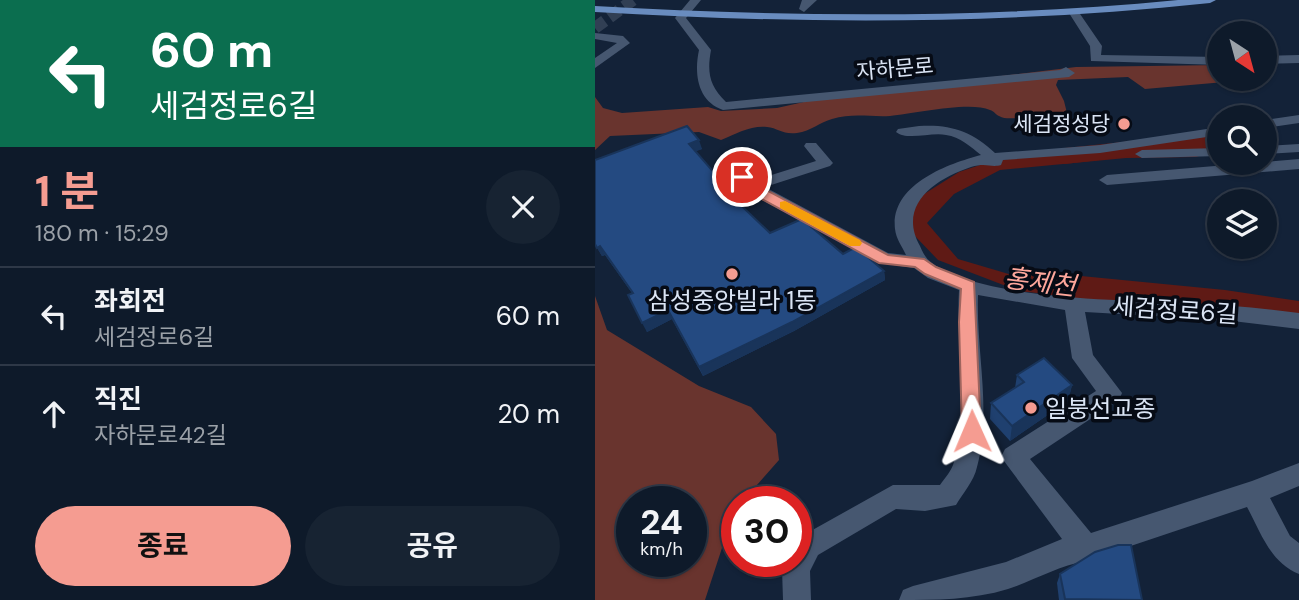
<!DOCTYPE html>
<html lang="ko">
<head>
<meta charset="utf-8">
<style>
	:root { --surface:#0e1a2a; --page:#172332; --text:#f1f3f6; --muted:#9ba1a8; --line:#2e3847; --accent:#f59c91 }
	body { margin:0; font-family:"DM Sans","Noto Sans KR",sans-serif; background:var(--page); color:var(--text); height:100vh; display:flex; flex-direction:column; font-size:26px; white-space:nowrap }
	* { box-sizing:border-box; margin:0 }
	p { font-size:23px; color:var(--muted) }
	.icon { flex:none; width:38px; height:38px; fill:none; stroke:currentColor; stroke-width:2; stroke-linecap:round; stroke-linejoin:round }
	.map { position:relative; flex:1; overflow:hidden }
	.panel { display:flex; flex-direction:column; background:var(--surface); width:595px }
	.panel>* { flex:none }
	.top-card { background:#0b6e4f; color:#fff; overflow:hidden }
	.needle { width:46px; rotate:144deg }
	.controls { position:absolute; left:612px; top:21px; display:grid; gap:14px }
	.controls a { display:grid; place-items:center; width:70px; height:70px; border-radius:50%; background:var(--surface); box-shadow:0 2px 5px #0004,0 0 0 2px var(--line); font-size:35px }
	.speed { position:absolute; left:21px; top:486px; display:flex; gap:14px; font-size:35px; font-weight:700; text-align:center }
	.speed>* { display:grid; place-content:center; width:91px; height:91px; border-radius:50%; background:var(--surface); box-shadow:0 2px 5px #0004,0 0 0 2px var(--line); line-height:1 }
	.speed small { font-size:18px; font-weight:400 }
	.speed .limit { border:10px solid #d22; background:#fff; color:#111 }
	.pin { position:absolute; display:grid; place-items:center; width:60px; height:60px; color:#fff; margin:-30px; border:4px solid #fff; border-radius:50%; box-shadow:0 2px 7px #0007 }
	.me { position:absolute; width:77px; margin:-38px; rotate:359deg; stroke-linejoin:round; filter:drop-shadow(0 0 5px #0008) }
	.turn { display:flex; align-items:center; gap:24px; height:147px; padding:0 35px; font-size:32px }
	.turn .icon { width:91px; height:91px; stroke-width:2.5 }
	.turn b { display:block; font-size:49px; line-height:60px }
	.round { display:grid; place-items:center; flex:none; width:74px; height:74px; border-radius:37px; background:var(--page) }
	.headline { display:flex; align-items:center; justify-content:space-between; height:119px; padding:0 35px }
	h1 { font-size:42px; font-weight:700; line-height:52px; color:var(--accent) }
	.cta { display:flex; gap:14px; margin-top:auto; padding:14px 35px }
	.cta a { flex:1; height:80px; border-radius:42px; background:var(--accent); color:#111; font-size:28px; font-weight:700; line-height:80px; text-align:center }
	.cta a+a { background:var(--page); color:var(--text) }
	ul { padding:0; list-style:none }
	li { display:flex; align-items:center; gap:21px; height:98px; padding:0 35px; border-top:2px solid var(--line) }
	li div { flex:1 }
	li b { display:block; font-size:26px }
	li em { font-style:normal }
	main { display:flex; flex:1; min-height:0 }
	.map>svg:first-child { display:block }
	.green { fill:#69342e; fill-rule:evenodd }
	.water { fill:#5f1a15 }
	.lines { fill:none; stroke-linecap:round; stroke-linejoin:round }
	.river { fill:#5f1a15; fill-rule:evenodd }
	.highway-tunnel { stroke:#313f54; stroke-width:12; stroke-dasharray:12 6; stroke-linecap:butt }
	.street { fill:#465770; fill-rule:evenodd }
	.primary { fill:#698cbf; fill-rule:evenodd }
	.wall { fill:#1f406f }
	.shaded-wall { fill:#19345a }
	.building { fill:#244a81; stroke:#19345a; stroke-width:2 }
	.route { fill:#f59c91; stroke:#9f655e; stroke-width:2 }
	.slow { fill:#f59e0b }
	.poi-dot { fill:#f59c91; stroke:#060b15; stroke-width:2.5 }
	.labels { text-anchor:middle; dominant-baseline:central; stroke-width:7; stroke-linejoin:round; paint-order:stroke }
	.far-street-label { font-size:21px; fill:#dbe5f5; stroke:#060b15 }
	.far-poi-label { font-size:21px; fill:#dbe5f5; stroke:#060b15; text-anchor:end }
	.poi-label { font-size:24px; fill:#dbe5f5; stroke:#060b15 }
	.street-label { font-size:24px; fill:#dbe5f5; stroke:#060b15 }
	.water-label { font-size:26px; font-style:italic; fill:#fea79b; stroke:#060b15 }
</style>
</head>
<body>
<main>
<section class="panel">
<div class="top-card">
<div class="turn"><svg class="icon" aria-label="left" viewBox="0 0 24 24"><path d="M17 20v-9H6M10 6l-5 5 5 5"/></svg><div><b>60 m</b>세검정로6길</div></div>
</div>
<div class="headline"><div><h1>1 분</h1><p>180 m · 15:29</p></div><a class="round"><svg class="icon" aria-label="close" viewBox="0 0 24 24"><path d="M6 6l12 12M18 6L6 18"/></svg></a></div>
<ul>
<li><svg class="icon" aria-label="left" viewBox="0 0 24 24"><path d="M17 20v-9H6M10 6l-5 5 5 5"/></svg><div><b>좌회전</b><p>세검정로6길</p></div><em>60 m</em></li>
<li><svg class="icon" aria-label="ahead" viewBox="0 0 24 24"><path d="M12 20V5M6 11l6-6 6 6"/></svg><div><b>직진</b><p>자하문로42길</p></div><em>20 m</em></li>
</ul>
<div class="cta"><a>종료</a><a>공유</a></div>
</section>
<div class="map">
<svg width="704" height="600" viewBox="0 0 704 600">
	<rect width="100%" height="100%" fill="#132238"/>
	<g class="green">
		<path d="M625,65V79H664L550,89L533,77L463,80L461,85L469,101L472,113C460,130 441,126 424,119C418,117 411,120 404,116C401,115 399,111 395,110C374,101 319,114 295,116C274,117 257,113 237,119C225,122 216,131 202,133C188,135 183,128 172,127C157,125 140,134 126,140L104,132L15,136L0,150V97L8,108L27,113L113,107L126,111L182,108L231,97L481,67Z"/>
		<path d="M0,296L12,330L104,386L156,407L181,434L184,460L147,502H142L110,600H0ZM37,502H96V562H37Z"/>
	</g>
	<polygon class="water" points="625,137 625,149 601,157 531,158 405,170 359,194 332,223 363,259 434,280 501,292 604,303 699,308 704,309 704,325 488,301 411,286 343,260 319,235 314,211 326,196 364,172 397,161 451,155 584,150 611,139"/>
	<g class="lines">
		<g class="river">
			<polygon points="625,132 625,146 470,164 461,161 457,156 461,151 470,148"/>
			<polygon points="435,271 630,290 704,301 704,327 630,314 424,291 419,283 424,275"/>
		</g>
		<polyline class="highway-tunnel" points="0,28 38,0"/>
		<g class="street">
			<path d="M95,0H106L91,18L116,50C112,72 114,86 131,102L465,70L471,67L480,73L474,77L128,110C102,101 99,73 104,50L80,18Z"/>
			<polygon points="207,0 222,0 209,12 204,9"/>
			<polygon points="475,11 483,11 507,46 506,55 625,57 625,65 496,61 495,46 474,13"/>
			<polygon points="0,33 28,36 35,43 0,68 0,58 22,43 0,39"/>
			<polygon points="704,55 704,63 670,64 670,56"/>
			<polygon points="704,115 704,123 670,128 670,120"/>
			<path d="M324,126C355,124 377,131 400,153L505,145L625,127V135L505,153L408,160L406,165C395,168 392,162 376,167C340,179 302,205 325,246C328,253 331,259 337,263C388,300 529,300 593,303C630,305 667,308 704,313V329L629,320L490,312L498,355L527,393L524,400L435,459L496,533L657,481L704,463V486L675,498L695,536L704,543V574C675,562 666,533 652,507L491,561C463,566 440,580 413,589C377,600 341,600 304,600L308,590L318,586L411,562L467,539L406,457L410,449L501,391L477,358L470,310L383,295C381,352 397,412 382,467C379,481 368,493 361,505L330,511L301,509L223,555L215,571L216,600H188L187,569L190,562H201V542L205,537L298,485H345C350,478 357,470 359,462C373,414 361,342 364,290L333,278L319,268L284,263L162,197L139,177L133,167L136,155H146L149,167L161,180L221,161L209,146L211,143H221L238,163L235,166L170,187L293,253L311,255C307,246 301,239 300,229C295,185 352,164 386,155C376,147 365,137 351,135C336,132 312,141 301,132L303,129Z"/>
			<polygon points="704,144 704,152 670,154 670,146"/>
			<polygon points="625,148 625,156 547,158 540,154 547,150"/>
			<polygon points="704,159 704,169 512,185 504,180 512,175"/>
		</g>
		<path class="primary" d="M583,0H621L615,3C411,25 204,24 0,12V6C193,17 390,19 583,0Z"/>
	</g>
	<g class="wall">
		<polygon points="92,126 107,149 100,151 138,198 175,233 248,254 289,271 290,280 199,331 108,376 77,319 52,332 37,293 10,255 7,256 0,244"/>
		<polygon points="422,375 477,385 473,401 415,441 395,419 396,403 420,388"/>
		<polygon points="465,574 547,600 464,600 462,583"/>
	</g>
	<g class="shaded-wall">
		<polygon points="104,140 107,149 97,153 94,144"/>
		<polygon points="5,246 10,255 7,256 2,248"/>
		<polygon points="289,271 290,280 199,331 108,376 104,367"/>
		<polygon points="73,310 77,319 52,332 47,323"/>
		<polygon points="477,385 473,401 415,441 417,426"/>
	</g>
	<g class="building">
		<polygon points="92,126 104,140 94,144 136,192 133,193 175,233 207,219 248,254 261,247 289,271 197,322 104,367 73,310 47,323 33,295 38,293 5,246 2,248 0,244 0,160"/>
		<polygon points="449,358 477,385 417,426 396,403 429,382 422,375"/>
		<polygon points="523,545 536,545 547,600 470,599 465,574 500,552"/>
	</g>
	<polygon class="route" points="147,173 173,191 293,255 329,259 341,267 379,282 386,431 384,437 377,440 370,437 367,431 364,322 366,289 330,274 320,267 284,263 163,197 142,180 142,174"/>
	<polygon class="slow" points="190,201 265,240 267,243 265,246 255,246 185,208 185,202"/>
	<g class="poi-dot">
		<circle cx="529" cy="124" r="7"/>
		<circle cx="137" cy="274" r="7"/>
		<circle cx="436" cy="408" r="7"/>
	</g>
	<g class="labels">
		<g class="far-street-label">
			<text transform="translate(300 69) rotate(-5)">자하문로</text>
		</g>
		<g class="far-poi-label">
			<text x="515" y="124">세검정성당</text>
		</g>
		<g class="poi-label">
			<text x="137" y="300">삼성중앙빌라 1동</text>
			<text x="450" y="408" text-anchor="start">일붕선교종</text>
		</g>
		<g class="street-label">
			<text transform="translate(580 310) rotate(4)">세검정로6길</text>
		</g>
		<g class="water-label">
			<text transform="translate(445 282) rotate(7)">홍제천</text>
		</g>
	</g>
</svg>
<div class="controls">
<a><svg class="needle" viewBox="-14 -14 28 28"><path d="M0-13l5 13h-10z" fill="#e53935"/><path d="M0 13l5-13h-10z" fill="#9ba1a8"/></svg></a>
<a><svg class="icon" aria-label="search" viewBox="0 0 24 24"><circle cx="10" cy="10" r="6"/><path d="M15 15l6 6"/></svg></a>
<a><svg class="icon" aria-label="layers" viewBox="0 0 24 24"><path d="M12 4l9 5-9 5-9-5zM3 14l9 5 9-5"/></svg></a>
</div>
<div class="speed"><div>24<small>km/h</small></div><div class="limit">30</div></div>
<div class="pin" style="left:147px;top:177px;background:#d93025"><svg class="icon" aria-label="arrive" viewBox="0 0 24 24"><path d="M6 21V4h12l-3 4 3 4H6"/></svg></div>
<svg class="me" style="left:377px;top:431px" viewBox="-20 -20 40 40"><path d="M0-17L14 15 0 8-14 15z" fill="#f59c91" stroke="#fff" stroke-width="4"/></svg>
</div>
</main>
</body>
</html>
